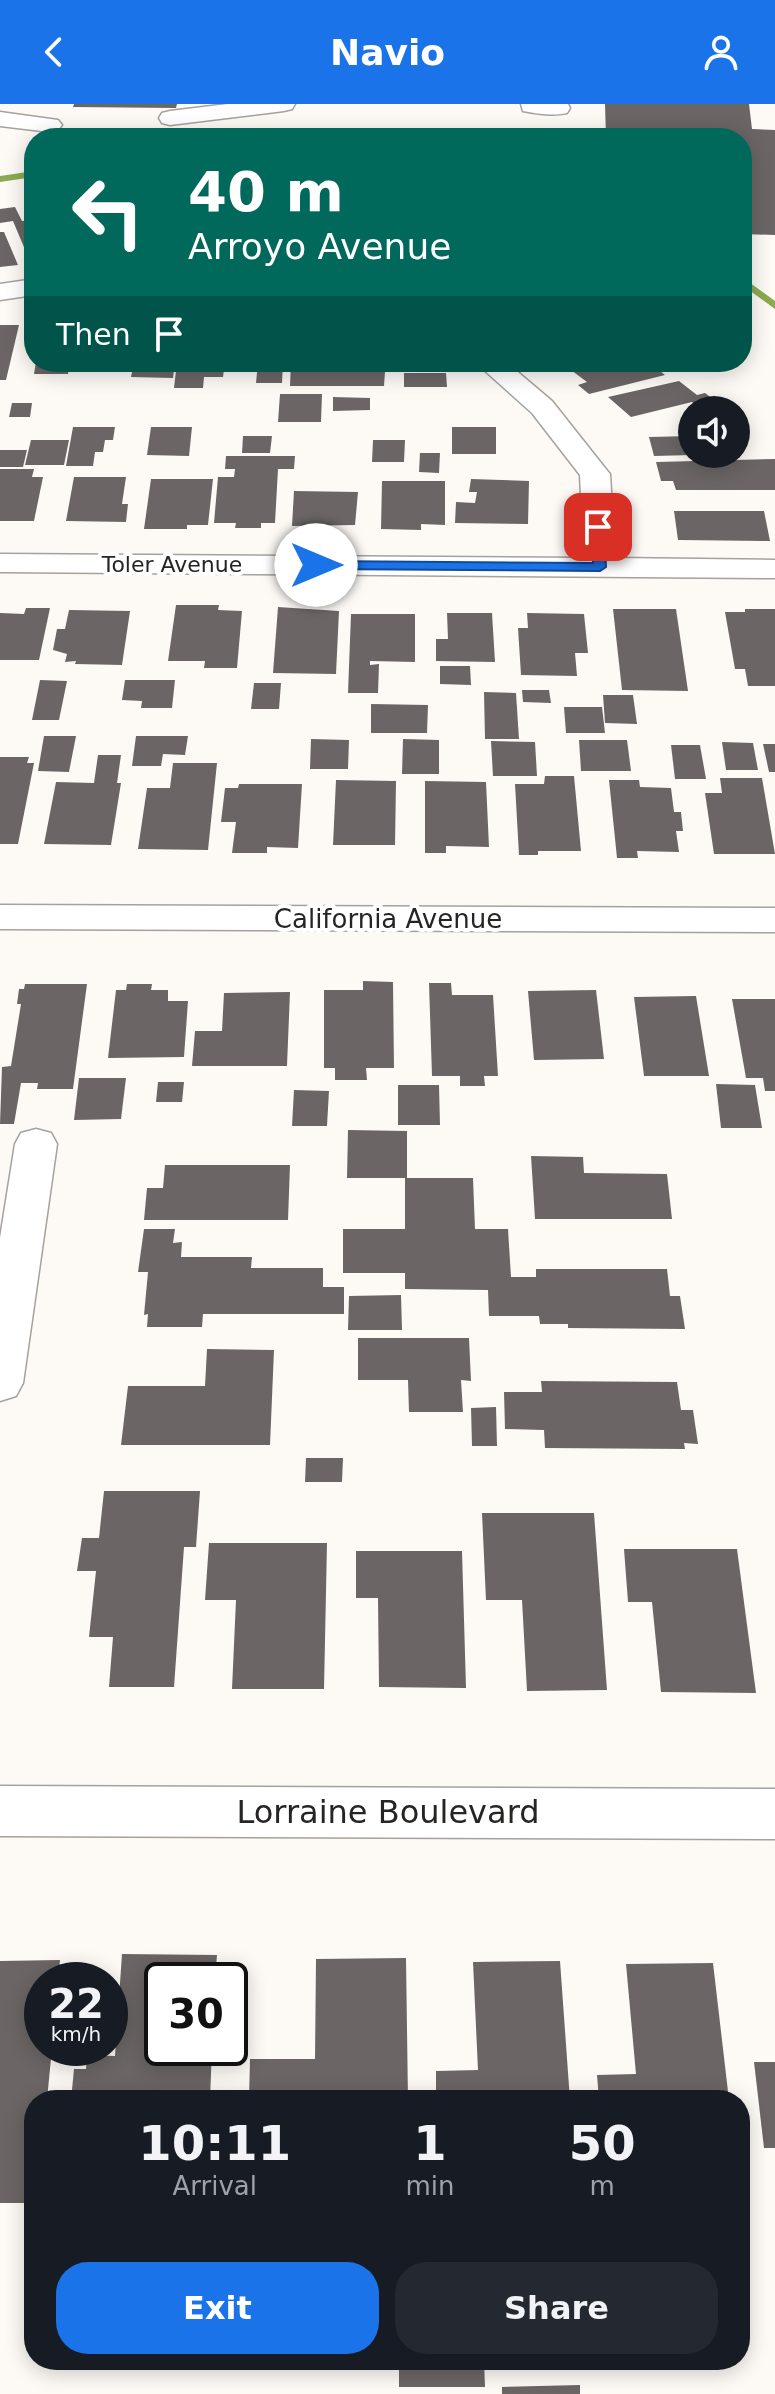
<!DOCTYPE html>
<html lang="en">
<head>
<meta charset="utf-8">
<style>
	:root { --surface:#171b24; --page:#242831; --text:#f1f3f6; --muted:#9ea1a6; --accent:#1a73e8 }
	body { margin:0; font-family:"DejaVu Sans",sans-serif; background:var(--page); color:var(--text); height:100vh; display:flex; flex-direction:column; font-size:30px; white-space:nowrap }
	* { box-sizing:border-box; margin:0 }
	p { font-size:26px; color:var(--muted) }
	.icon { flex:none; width:44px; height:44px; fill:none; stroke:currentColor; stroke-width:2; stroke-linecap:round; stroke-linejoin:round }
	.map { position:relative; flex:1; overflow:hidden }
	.panel { position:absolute; left:24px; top:1986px; width:726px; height:280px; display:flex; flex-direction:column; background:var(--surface); border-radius:32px; box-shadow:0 4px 20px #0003 }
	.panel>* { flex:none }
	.banner { position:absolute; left:24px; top:24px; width:728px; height:244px; border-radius:32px; box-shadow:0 4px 20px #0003; background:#00695c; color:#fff; overflow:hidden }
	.controls { position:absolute; left:678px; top:292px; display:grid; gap:16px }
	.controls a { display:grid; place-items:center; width:72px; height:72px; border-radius:50%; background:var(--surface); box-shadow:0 4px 20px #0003; font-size:40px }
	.speed { position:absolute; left:24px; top:1858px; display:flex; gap:16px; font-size:40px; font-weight:700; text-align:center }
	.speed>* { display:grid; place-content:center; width:104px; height:104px; border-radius:50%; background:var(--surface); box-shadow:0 4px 20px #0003; line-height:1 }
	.speed small { font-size:20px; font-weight:400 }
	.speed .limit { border:4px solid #111; border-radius:12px; background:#fff; color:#111 }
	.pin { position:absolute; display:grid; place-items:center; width:68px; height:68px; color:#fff; margin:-34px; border-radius:16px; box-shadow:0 4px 12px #0006 }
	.me { position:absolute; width:88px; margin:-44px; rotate:90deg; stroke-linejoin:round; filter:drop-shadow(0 0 6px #0008) }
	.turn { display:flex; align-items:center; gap:28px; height:168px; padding:0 32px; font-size:36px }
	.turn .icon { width:104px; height:104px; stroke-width:2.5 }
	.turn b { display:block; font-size:56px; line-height:68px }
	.then { display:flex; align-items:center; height:76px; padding:0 32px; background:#0003; gap:16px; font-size:30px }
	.eta { display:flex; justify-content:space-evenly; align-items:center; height:136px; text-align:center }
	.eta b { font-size:48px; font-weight:800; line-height:56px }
	.action { display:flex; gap:16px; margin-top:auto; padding:16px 32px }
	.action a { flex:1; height:92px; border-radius:32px; background:var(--accent); color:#fff; font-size:32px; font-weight:800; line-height:92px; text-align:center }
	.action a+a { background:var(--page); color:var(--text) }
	header { display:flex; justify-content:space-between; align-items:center; height:104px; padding:0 32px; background:var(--accent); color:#fff; font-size:36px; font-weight:800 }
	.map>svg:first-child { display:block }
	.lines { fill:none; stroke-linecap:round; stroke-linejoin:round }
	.stream { fill:#8da952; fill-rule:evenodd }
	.building { fill:#6b6665 }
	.minor-casing { stroke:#a5a19e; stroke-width:3 }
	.minor { fill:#fff; fill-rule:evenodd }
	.route { fill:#1a73e8; stroke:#114b97; stroke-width:2 }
	.labels { text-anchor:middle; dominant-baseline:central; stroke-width:8; stroke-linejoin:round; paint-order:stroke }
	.far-street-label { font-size:22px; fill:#262524; stroke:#fff }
	.street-label { font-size:26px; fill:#262524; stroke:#fff }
	.near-street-label { font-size:32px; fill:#262524; stroke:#fff }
</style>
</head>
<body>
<header><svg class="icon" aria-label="back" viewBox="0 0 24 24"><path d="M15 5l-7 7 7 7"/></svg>Navio<svg class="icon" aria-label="person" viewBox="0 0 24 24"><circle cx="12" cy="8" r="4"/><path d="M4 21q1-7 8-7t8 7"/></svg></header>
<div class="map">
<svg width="775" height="2290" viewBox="0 0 775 2290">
	<rect width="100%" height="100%" fill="#fdfaf6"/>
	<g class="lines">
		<g class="stream">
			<polygon points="401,27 423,34 264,34 269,31"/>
			<polygon points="34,67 34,73 0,78 0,72"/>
			<polygon points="742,173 775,197 775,205 742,181"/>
		</g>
	</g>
	<g class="building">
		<polygon points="74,0 177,0 176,4 73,3"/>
		<polygon points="605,0 749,0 752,25 775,26 775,131 742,130 742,34 606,34"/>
		<polygon points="15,103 22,117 34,116 34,167 13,117 0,119 0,105"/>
		<polygon points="0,128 4,128 18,161 0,163"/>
		<polygon points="0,221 19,221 6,276 0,276"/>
		<polygon points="36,258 70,258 68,270 34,270"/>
		<polygon points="134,258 175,258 173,274 131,273"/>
		<polygon points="177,258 225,258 223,273 204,273 203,284 174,284"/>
		<polygon points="258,258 283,258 282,279 256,279"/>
		<polygon points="291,258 407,258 407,266 385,268 384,282 290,282"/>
		<polygon points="603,258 649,258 665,271 589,290 578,281 587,278 571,266"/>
		<polygon points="404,269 446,269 447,283 404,283"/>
		<polygon points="679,277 697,291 705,289 717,298 698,303 692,298 631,313 608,293"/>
		<polygon points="280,290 322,290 321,318 278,318"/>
		<polygon points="333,293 370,294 370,306 333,307"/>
		<polygon points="12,299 32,299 30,313 9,313"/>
		<polygon points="73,323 115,323 113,336 105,336 103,348 95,348 93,362 66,362"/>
		<polygon points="151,323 192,323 189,352 147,351"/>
		<rect x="452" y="323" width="44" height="27"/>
		<polygon points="243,332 272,332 270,349 242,349"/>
		<polygon points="692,332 692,351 654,352 649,333"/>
		<polygon points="31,336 69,336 64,361 25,361"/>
		<polygon points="373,336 405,336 404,358 372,358"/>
		<polygon points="0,346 27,346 23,363 0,363"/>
		<polygon points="420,349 440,349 439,369 419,368"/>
		<polygon points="226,352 295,352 294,365 278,365 275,419 261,419 261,424 235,424 236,419 214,419 218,373 234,373 235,365 225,365"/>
		<polygon points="775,355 775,386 676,386 673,377 661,377 656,358"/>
		<polygon points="0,365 34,365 32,373 43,373 34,417 0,417"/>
		<polygon points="74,373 126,373 122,400 128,400 126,418 66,417"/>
		<polygon points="151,375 213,375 208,421 187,421 187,425 144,425"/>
		<polygon points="471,375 529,377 528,420 455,419 456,398 475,399 477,388 469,388"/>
		<polygon points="382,377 445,377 445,421 421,420 421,426 381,425"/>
		<polygon points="294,387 358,388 355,421 292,422"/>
		<polygon points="674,407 764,407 770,437 678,436"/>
		<polygon points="176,501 219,501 218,506 242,507 237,564 204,564 205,557 168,557"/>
		<polygon points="278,503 339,507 336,570 273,569"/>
		<polygon points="26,504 50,504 39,556 0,556 0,509 24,510"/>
		<polygon points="613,505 676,505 688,587 622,586"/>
		<polygon points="745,505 775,505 775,582 748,582 745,565 735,565 725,508 745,508"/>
		<polygon points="69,506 130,507 122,561 75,560 76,557 65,558 67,550 53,546 57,525 65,525"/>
		<polygon points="447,509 492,509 495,558 436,557 436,535 448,535"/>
		<polygon points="527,509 584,510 588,549 575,549 577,572 521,571 518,524 528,524"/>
		<polygon points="351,510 415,510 415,558 370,557 370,561 379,560 378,589 348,589"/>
		<polygon points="440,562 470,562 471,581 440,580"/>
		<polygon points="40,576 67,577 59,616 32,616"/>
		<polygon points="125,576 175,576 172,604 141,604 142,597 122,596"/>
		<polygon points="254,579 281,579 279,605 251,605"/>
		<polygon points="522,586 549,586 551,599 523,598"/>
		<polygon points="484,588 516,589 519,635 485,635"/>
		<polygon points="603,591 633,591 637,620 605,619"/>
		<polygon points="371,600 428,601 427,629 371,629"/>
		<polygon points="564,603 602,603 605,629 566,629"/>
		<polygon points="44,632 76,632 69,668 38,667"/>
		<polygon points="136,632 188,632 185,651 163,650 161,662 132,662"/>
		<polygon points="311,635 349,636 348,665 310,665"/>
		<polygon points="403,635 439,636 439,670 402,670"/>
		<polygon points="579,636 627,636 631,667 581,667"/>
		<polygon points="491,637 535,638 537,672 493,672"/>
		<polygon points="722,638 753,639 758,666 726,666"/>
		<polygon points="763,640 775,640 775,668 769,668"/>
		<polygon points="671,641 700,641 706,675 675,675"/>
		<polygon points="98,651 121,651 117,679 121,679 111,741 44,740 56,678 94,679"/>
		<polygon points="0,653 29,653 27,659 34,659 18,740 0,740"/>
		<polygon points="173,659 217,659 208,746 138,745 147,684 170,684"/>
		<polygon points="545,672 574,672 581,747 538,747 538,751 519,751 515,680 544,680"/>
		<polygon points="720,674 762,674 775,750 714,750 705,689 722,689"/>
		<polygon points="336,676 396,677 395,741 333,741"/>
		<polygon points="609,676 639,676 640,683 671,684 674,708 681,708 683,727 676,727 679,748 637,747 638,754 617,754"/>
		<polygon points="425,677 486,678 489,743 446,742 446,749 425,749"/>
		<polygon points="239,680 302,680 298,744 267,743 267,749 232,749 236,718 221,718 225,684 238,684"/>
		<polygon points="363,877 393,878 394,964 366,964 367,976 335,976 335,964 324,964 324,886 363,886"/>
		<polygon points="429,879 451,879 452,891 493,891 498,972 484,972 485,982 460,982 460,972 432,972"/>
		<polygon points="25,880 87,880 73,985 37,985 38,979 21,979 14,1020 0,1020 2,963 11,962 21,900 17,900 19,885 24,885"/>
		<polygon points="127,880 152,880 151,886 168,886 168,897 188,897 184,953 108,954 116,886 126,886"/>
		<polygon points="596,886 604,955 534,956 528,887"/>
		<polygon points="290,888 287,962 192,962 195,927 222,927 224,889"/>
		<polygon points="696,892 709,972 644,972 634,893"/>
		<polygon points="732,895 775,895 775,987 765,987 763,974 746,974"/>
		<polygon points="79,974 126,974 121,1015 74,1016"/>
		<polygon points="158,978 184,978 182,998 156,998"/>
		<polygon points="716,980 755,981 762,1024 721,1024"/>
		<polygon points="398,981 439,981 440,1021 398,1021"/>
		<polygon points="294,986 329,987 327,1022 292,1022"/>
		<polygon points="348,1026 407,1027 407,1074 347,1074"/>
		<polygon points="531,1052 583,1053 584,1069 667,1070 672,1115 535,1115"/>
		<polygon points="165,1061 290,1061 288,1116 144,1116 147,1084 163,1084"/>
		<polygon points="405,1074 473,1074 475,1125 508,1125 511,1173 536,1173 536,1165 667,1165 670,1192 680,1192 685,1225 568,1224 568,1220 540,1220 539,1212 489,1212 488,1186 405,1185 405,1169 343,1169 343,1125 405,1125"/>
		<polygon points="144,1125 175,1125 173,1139 182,1138 181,1153 252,1153 251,1164 323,1164 323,1183 344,1183 344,1210 203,1210 202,1223 147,1223 148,1210 144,1211 148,1168 138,1168"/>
		<polygon points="401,1191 402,1226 348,1226 349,1192"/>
		<polygon points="358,1234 469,1234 471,1277 461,1276 463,1308 409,1308 408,1276 358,1276"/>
		<polygon points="207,1245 274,1246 270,1341 121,1341 128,1282 205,1282"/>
		<polygon points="541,1277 677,1278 681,1306 693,1306 698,1340 684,1339 685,1345 545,1344 544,1326 505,1325 504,1288 542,1288"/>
		<polygon points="496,1303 497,1342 472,1342 471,1304"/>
		<polygon points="306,1354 343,1354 342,1378 305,1378"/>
		<polygon points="104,1387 200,1387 196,1443 184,1443 174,1583 109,1583 113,1533 89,1533 96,1467 77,1467 82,1434 99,1434"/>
		<polygon points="482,1409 594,1409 607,1586 527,1587 522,1496 486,1496"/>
		<polygon points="209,1439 327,1439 324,1585 232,1585 236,1496 205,1496"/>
		<polygon points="624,1445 737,1445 756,1589 661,1588 652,1498 628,1498"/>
		<polygon points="356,1447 462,1447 466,1584 379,1583 378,1494 356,1494"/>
		<polygon points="122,1850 217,1851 215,1876 162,1876 162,1944 212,1944 210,1996 71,1996 74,1965 86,1965 87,1951 115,1952"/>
		<polygon points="406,1854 408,1996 249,1996 250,1955 315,1955 316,1855"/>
		<polygon points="60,1856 58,1876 42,1876 42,1944 52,1944 47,1996 34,1996 34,2099 0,2099 0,1857"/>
		<polygon points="560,1857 570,1996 436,1996 436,1967 478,1966 473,1858"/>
		<polygon points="713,1859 729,1996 599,1996 597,1971 636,1970 626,1860"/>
		<polygon points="754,1958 775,1958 775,2044 764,2044"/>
		<rect x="211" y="2256" width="88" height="5"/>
		<polygon points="399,2256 484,2256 485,2283 399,2283"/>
		<polygon points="580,2281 580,2290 502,2290 502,2283"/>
	</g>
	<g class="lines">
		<defs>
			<g id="minor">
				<polygon points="228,0 295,0 292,5 284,7 170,21 162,19 159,14 162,9 170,7"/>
				<path d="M521,0H568L570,4L567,9C553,12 537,10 523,7Z"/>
				<polygon points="0,8 58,16 62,21 58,26 50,28 0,22"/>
				<polygon points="34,175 34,191 0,196 0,180"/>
				<polygon points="475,258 506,258 552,297 605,364 610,370 615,454 775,456 775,474 0,468 0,450 584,454 580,371 532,309"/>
				<polygon points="0,801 775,804 775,828 0,825"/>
				<polygon points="36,1025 51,1029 57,1040 23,1279 16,1292 0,1297 0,1134 15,1040 21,1029"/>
				<polygon points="0,1682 775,1685 775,1735 0,1732"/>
			</g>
		</defs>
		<use href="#minor" class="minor-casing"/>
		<use href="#minor" class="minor"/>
	</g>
	<polygon class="route" points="593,420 604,423 606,463 600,467 316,465 309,461 316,457 593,459"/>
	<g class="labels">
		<g class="far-street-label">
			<text x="172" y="460">Toler Avenue</text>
		</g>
		<g class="street-label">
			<text x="388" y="815">California Avenue</text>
		</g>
		<g class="near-street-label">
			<text x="388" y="1708">Lorraine Boulevard</text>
		</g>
	</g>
</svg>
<div class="controls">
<a><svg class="icon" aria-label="sound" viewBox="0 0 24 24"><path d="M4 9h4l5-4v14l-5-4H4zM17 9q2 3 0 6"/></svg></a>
</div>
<div class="speed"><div>22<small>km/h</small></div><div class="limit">30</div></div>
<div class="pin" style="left:598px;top:423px;background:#d93025"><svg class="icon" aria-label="arrive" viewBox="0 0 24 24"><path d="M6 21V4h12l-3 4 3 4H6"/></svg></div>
<svg class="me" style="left:316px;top:461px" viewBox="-20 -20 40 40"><circle r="19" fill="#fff"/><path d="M0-13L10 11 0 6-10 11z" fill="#1a73e8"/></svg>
<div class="banner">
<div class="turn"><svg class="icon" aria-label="left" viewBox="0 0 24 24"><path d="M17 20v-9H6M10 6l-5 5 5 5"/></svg><div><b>40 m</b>Arroyo Avenue</div></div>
<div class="then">Then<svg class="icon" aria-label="arrive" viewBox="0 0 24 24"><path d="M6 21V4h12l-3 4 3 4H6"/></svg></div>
</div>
<section class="panel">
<div class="eta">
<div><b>10:11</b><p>Arrival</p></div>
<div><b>1</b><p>min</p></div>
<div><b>50</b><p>m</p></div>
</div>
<div class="action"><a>Exit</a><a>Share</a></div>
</section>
</div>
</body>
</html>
